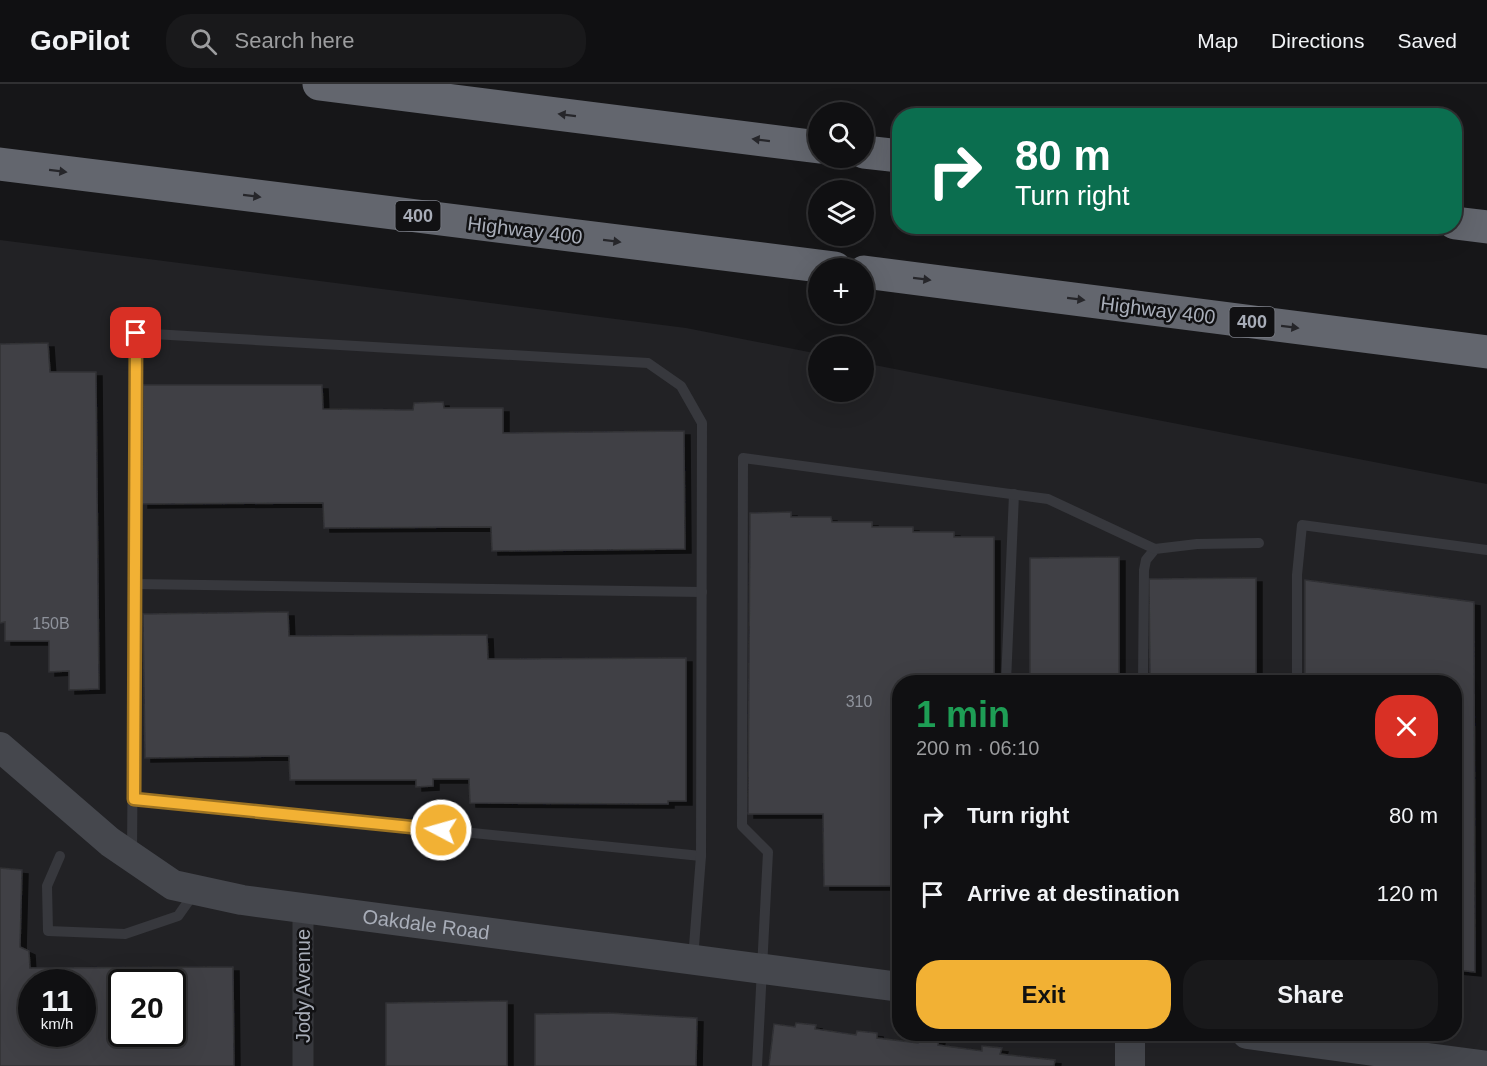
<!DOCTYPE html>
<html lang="en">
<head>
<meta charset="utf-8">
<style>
	:root { --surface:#101012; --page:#19191b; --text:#f1f3f6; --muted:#9c9d9f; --line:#303032; --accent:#f2b134 }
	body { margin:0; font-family:Arial,sans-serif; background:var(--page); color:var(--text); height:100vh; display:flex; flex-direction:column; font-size:22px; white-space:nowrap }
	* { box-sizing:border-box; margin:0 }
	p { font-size:20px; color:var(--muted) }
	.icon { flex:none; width:33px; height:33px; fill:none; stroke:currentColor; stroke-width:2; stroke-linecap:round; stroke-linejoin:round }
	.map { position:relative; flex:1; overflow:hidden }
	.drawer { position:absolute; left:892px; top:591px; width:570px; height:366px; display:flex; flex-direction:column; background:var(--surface); border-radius:24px; box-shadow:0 6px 24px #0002,0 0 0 2px var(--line) }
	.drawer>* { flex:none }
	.hud { position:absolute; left:892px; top:24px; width:570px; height:126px; border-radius:24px; box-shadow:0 6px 24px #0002,0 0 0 2px var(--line); background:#0b6e4f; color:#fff; overflow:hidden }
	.buttons { position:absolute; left:808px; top:18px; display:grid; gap:12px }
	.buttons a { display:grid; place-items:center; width:66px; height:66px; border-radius:50%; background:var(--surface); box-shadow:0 6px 24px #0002,0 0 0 2px var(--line); font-size:30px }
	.speed { position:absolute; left:18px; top:885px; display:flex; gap:12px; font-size:30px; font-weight:700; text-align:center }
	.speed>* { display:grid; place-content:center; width:78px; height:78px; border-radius:50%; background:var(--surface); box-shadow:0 6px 24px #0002,0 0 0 2px var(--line); line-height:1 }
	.speed small { font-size:15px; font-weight:400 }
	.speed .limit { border:3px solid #111; border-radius:9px; background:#fff; color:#111 }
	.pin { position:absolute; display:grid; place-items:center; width:51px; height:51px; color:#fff; margin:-26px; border-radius:12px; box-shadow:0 3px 9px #0006 }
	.me { position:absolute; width:66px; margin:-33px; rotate:276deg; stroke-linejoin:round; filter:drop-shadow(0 0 4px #0008) }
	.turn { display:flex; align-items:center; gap:21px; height:126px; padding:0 24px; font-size:27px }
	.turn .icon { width:78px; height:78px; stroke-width:2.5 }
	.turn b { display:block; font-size:42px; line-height:51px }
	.round { display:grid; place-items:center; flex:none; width:63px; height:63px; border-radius:24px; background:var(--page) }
	.head { display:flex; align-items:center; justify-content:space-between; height:102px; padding:0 24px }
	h1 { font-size:36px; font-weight:700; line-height:45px; color:#1e9e55 }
	.button { display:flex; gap:12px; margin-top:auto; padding:12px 24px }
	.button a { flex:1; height:69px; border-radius:24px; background:var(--accent); color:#111; font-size:24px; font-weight:700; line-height:69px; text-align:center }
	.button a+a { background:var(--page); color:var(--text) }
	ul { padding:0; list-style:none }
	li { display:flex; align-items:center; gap:18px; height:78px; padding:0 24px }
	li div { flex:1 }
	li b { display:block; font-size:22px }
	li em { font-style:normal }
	header { display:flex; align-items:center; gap:36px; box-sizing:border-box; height:84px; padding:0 30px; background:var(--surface); border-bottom:2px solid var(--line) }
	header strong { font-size:28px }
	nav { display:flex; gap:33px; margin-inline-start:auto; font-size:21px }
	.search { width:420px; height:54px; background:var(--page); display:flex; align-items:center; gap:15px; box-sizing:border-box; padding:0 21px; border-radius:24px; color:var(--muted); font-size:22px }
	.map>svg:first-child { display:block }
	.built { fill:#222225; fill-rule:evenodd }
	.building { fill:#404145; stroke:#303034; stroke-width:1.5; fill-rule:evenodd; filter:url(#shadow) }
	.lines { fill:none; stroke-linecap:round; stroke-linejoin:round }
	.lane { stroke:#37383d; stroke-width:10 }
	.street { stroke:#37383d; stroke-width:21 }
	.secondary { stroke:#45474d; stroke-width:30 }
	.highway { stroke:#63666e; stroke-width:33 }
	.oneway { fill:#26262a }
	.route-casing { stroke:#9d7322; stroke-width:15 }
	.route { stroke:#f2b134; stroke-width:10 }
	.labels { text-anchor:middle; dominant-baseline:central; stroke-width:5; stroke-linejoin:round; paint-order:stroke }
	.number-label { font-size:16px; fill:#8e929b }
	.shield { fill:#111113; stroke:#7b7e86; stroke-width:1.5 }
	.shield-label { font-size:18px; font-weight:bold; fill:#a8adb8 }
	.street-label { font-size:20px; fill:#a8adb8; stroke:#111113 }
</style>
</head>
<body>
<header>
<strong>GoPilot</strong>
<div class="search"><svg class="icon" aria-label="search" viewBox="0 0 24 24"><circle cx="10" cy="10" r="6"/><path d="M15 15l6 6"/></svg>Search here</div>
<nav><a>Map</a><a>Directions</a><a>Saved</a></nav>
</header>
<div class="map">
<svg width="1487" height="982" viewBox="0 0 1487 982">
	<defs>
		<filter id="shadow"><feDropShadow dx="6" dy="4" stdDeviation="0" flood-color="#0009"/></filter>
	</defs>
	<rect width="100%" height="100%" fill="#161618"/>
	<path class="built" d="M0,156L686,244L819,270V308H864V279L1487,400V982H0ZM900,598H1455V950H900ZM32,898H82V950H32ZM122,898H172V950H122Z"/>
	<g class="building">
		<polygon points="48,259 50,288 96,288 99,605 69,606 69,587 49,588 49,557 5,557 5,538 0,539 0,260"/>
		<polygon points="143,301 322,301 323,325 413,326 414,319 443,318 444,324 503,324 503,349 684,347 685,465 492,467 491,443 324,444 323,419 142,420"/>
		<polygon points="791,428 791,433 831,433 832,438 872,438 872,443 913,443 913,448 954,448 954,453 994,453 994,598 900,598 900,802 824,802 823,730 748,730 750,429"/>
		<polygon points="1119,473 1119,598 1030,598 1030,474"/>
		<polygon points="1256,494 1256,598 1150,598 1149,495"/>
		<polygon points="1305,496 1474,518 1475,888 1455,886 1455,598 1305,598"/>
		<polygon points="288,528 289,552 487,551 488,575 686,574 686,717 668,717 668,720 470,719 469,695 433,695 433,702 416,703 416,696 290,696 289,672 145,674 143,530"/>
		<path d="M0,784L22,786L20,863L29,867L30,884L233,883L234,982H0ZM32,898H82V950H32ZM122,898H172V950H122Z"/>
		<polygon points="507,917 507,982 386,982 386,919"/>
		<polygon points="609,929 697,934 696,982 535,982 535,930"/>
		<polygon points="796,939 816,941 815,945 856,951 857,947 877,949 877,954 918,959 920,953 939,955 938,961 982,967 982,962 1002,964 1000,970 1055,976 1054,982 769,982 774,940 795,943"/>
	</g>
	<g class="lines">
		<g class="lane">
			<polyline points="134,500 702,508"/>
			<polyline points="1006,598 1014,410"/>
			<polyline points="1143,598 1144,486 1146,476 1155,465 1197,460 1259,459"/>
			<polyline points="1297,598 1297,491 1302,441 1487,466"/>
			<polyline points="134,715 701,772"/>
			<polyline points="132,769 136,249 648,279 681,302 702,339 701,772 693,875"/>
			<polyline points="60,772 47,802 48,847 125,850 178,832 195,808"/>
			<polyline points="757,982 768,768 742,742 743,374 1048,415 1155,465"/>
		</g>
		<polyline class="street" points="303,823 303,982"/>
		<g class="secondary">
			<path id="s1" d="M0,663L110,758L173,801L242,816L900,903"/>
			<polyline points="1247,950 1487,982"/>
			<polyline points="1130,982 1130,950"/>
		</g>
		<g class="highway">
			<polyline points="319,0 819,63"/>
			<polyline points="864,68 900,72"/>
			<polyline points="0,80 835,184"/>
			<polyline points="1455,139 1487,143"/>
			<polyline points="864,188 1487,268"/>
		</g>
	</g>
	<defs><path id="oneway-solid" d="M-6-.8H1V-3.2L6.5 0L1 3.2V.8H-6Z" transform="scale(1.5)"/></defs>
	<g class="oneway">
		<use href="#oneway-solid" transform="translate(567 31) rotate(-173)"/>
		<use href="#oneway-solid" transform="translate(761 56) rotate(-173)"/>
		<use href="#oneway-solid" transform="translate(58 87) rotate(7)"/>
		<use href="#oneway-solid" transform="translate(252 112) rotate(7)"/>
		<use href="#oneway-solid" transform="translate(612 157) rotate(7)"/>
		<use href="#oneway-solid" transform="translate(922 195) rotate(7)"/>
		<use href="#oneway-solid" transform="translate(1076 215) rotate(7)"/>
		<use href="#oneway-solid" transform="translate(1290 243) rotate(7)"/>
	</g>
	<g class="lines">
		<defs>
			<polyline id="route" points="136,249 134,715 441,746"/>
		</defs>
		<use href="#route" class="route-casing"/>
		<use href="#route" class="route"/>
	</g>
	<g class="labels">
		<g class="number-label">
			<text x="51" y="539">150B</text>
			<text x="859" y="617">310</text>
		</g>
		<g class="shield">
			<rect x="395.5" y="117" width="45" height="30" rx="4.5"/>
			<rect x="1229.5" y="223" width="45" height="30" rx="4.5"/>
		</g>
		<g class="shield-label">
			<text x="418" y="132">400</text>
			<text x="1252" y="238">400</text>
		</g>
		<g class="street-label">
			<text transform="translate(525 146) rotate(7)">Highway 400</text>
			<text transform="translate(1158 226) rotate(7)">Highway 400</text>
			<text stroke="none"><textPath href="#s1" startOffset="478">Oakdale Road</textPath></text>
			<text transform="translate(303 902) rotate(-90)">Jody Avenue</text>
		</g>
	</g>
</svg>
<div class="buttons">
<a><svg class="icon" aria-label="search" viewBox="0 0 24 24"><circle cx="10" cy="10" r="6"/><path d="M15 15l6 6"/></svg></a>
<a><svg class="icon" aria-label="layers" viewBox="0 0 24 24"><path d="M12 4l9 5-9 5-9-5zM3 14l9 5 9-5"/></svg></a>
<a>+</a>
<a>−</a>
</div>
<div class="speed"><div>11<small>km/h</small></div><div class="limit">20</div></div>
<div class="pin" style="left:136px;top:249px;background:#d93025"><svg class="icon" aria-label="arrive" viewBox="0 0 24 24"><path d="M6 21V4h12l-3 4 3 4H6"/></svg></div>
<svg class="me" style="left:441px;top:746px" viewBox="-20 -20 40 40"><circle r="17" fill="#f2b134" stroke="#fff" stroke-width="3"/><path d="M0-11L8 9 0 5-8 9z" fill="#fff"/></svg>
<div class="hud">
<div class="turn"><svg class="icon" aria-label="right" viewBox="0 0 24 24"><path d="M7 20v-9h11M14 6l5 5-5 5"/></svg><div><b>80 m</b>Turn right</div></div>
</div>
<section class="drawer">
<div class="head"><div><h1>1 min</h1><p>200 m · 06:10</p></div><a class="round" style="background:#d93025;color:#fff"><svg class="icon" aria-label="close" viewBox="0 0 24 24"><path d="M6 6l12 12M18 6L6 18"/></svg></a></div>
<ul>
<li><svg class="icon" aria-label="right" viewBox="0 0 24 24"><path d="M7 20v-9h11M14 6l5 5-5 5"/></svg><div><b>Turn right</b></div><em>80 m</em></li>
<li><svg class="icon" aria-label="arrive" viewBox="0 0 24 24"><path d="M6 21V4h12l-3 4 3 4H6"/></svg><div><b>Arrive at destination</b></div><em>120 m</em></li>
</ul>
<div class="button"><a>Exit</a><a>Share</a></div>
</section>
</div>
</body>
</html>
